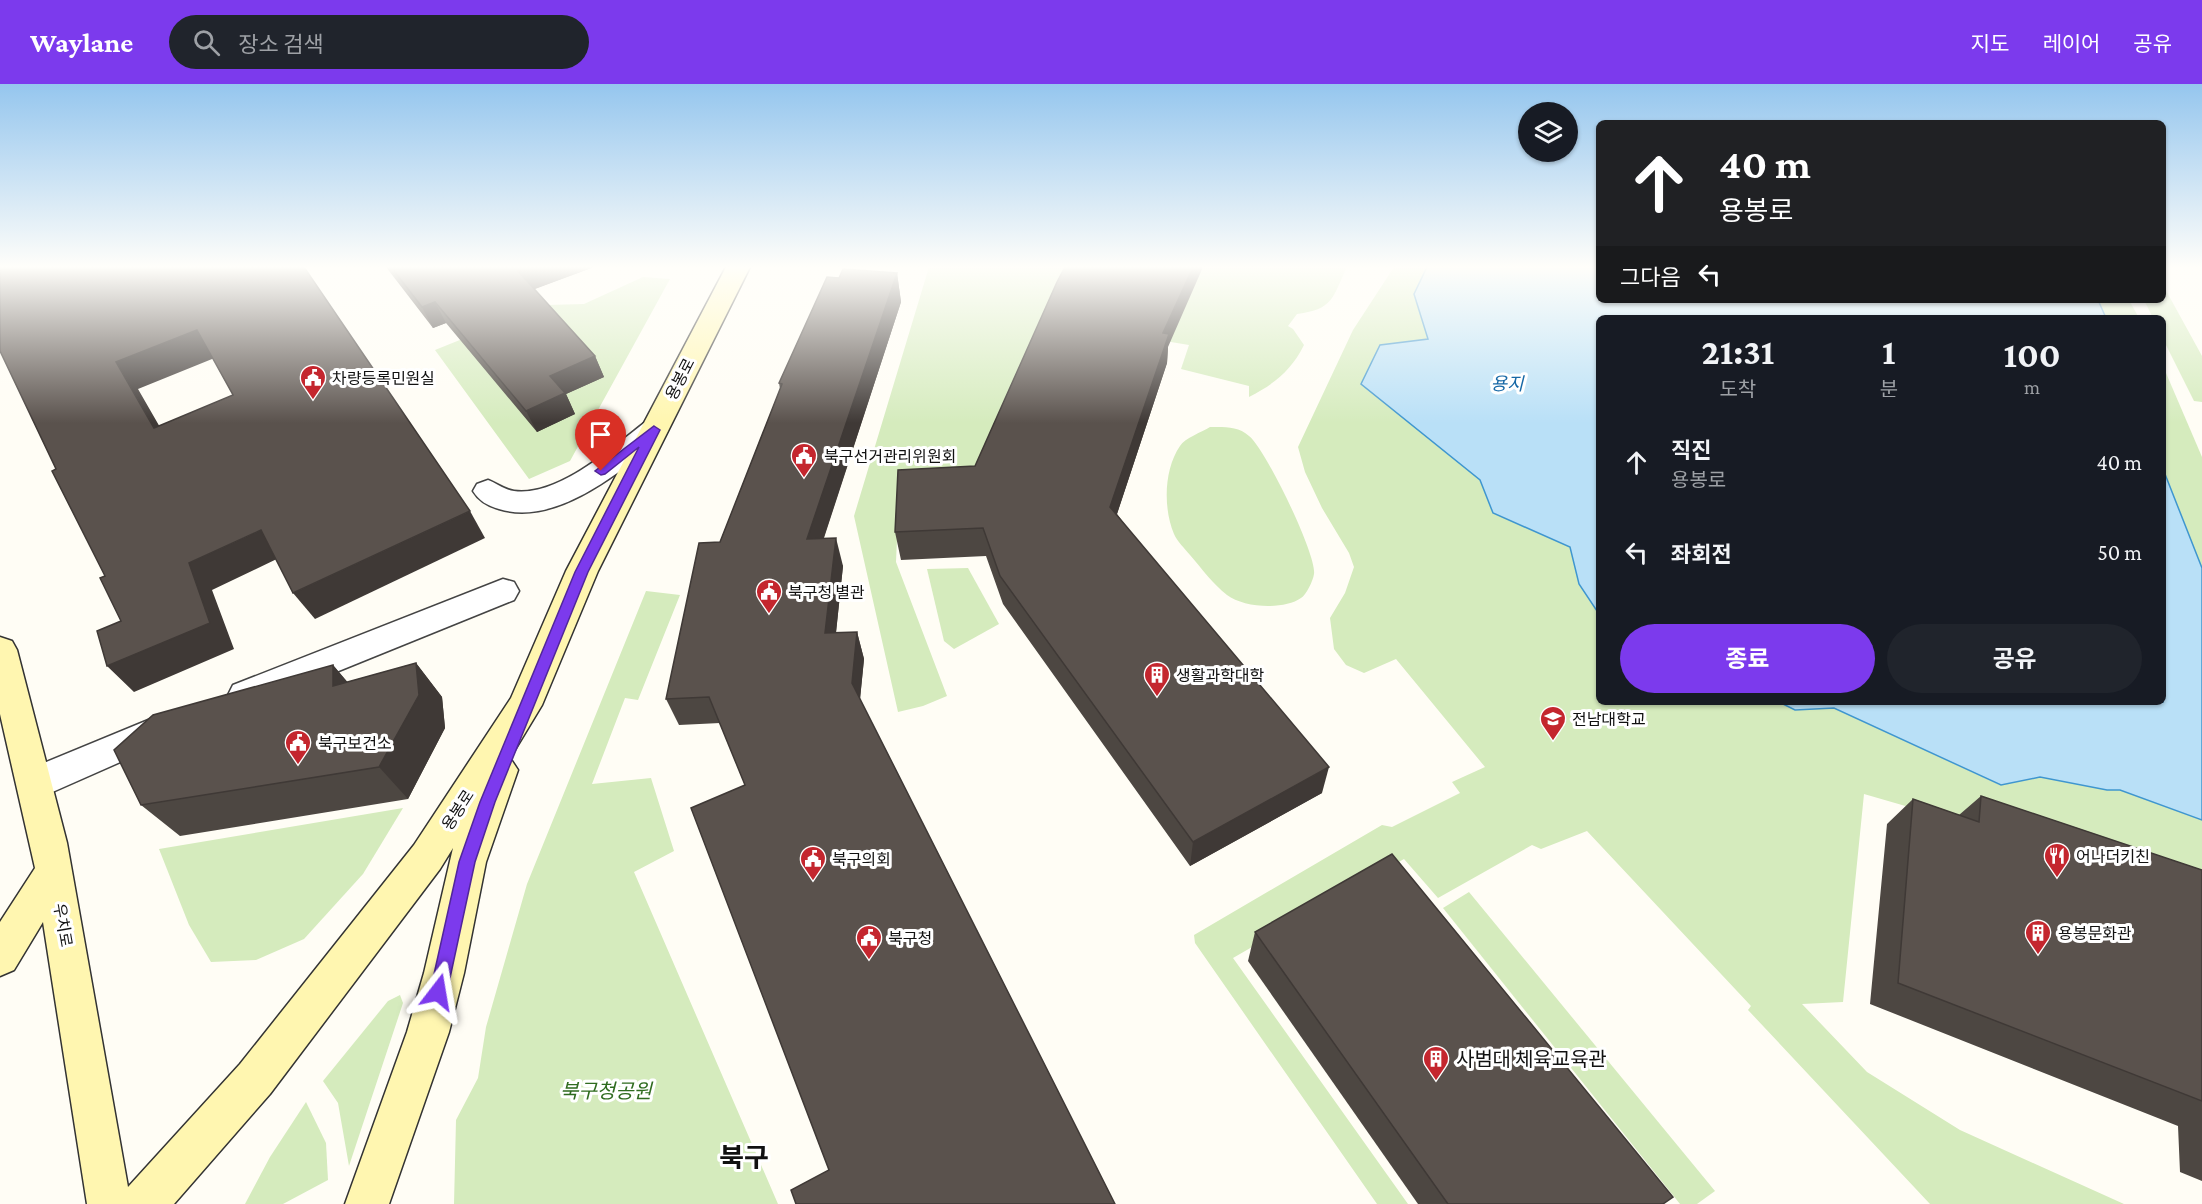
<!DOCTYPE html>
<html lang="ko">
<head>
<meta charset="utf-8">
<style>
	:root { --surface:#171b24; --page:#20242c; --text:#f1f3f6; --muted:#9ea1a6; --accent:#7c3aed }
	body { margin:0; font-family:"Crimson Pro","Noto Sans KR",serif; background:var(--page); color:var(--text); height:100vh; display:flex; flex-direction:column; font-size:22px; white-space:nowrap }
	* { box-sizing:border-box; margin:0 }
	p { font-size:20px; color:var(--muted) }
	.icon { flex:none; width:33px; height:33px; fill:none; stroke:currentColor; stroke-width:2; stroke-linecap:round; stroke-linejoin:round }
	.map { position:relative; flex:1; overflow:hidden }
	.details { position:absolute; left:1596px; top:231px; width:570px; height:390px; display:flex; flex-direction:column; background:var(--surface); border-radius:9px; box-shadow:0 2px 4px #0004 }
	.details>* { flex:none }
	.guide { position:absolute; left:1596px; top:36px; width:570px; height:183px; border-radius:9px; box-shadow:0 2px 4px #0004; background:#202124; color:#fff; overflow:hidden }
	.controls { position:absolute; left:1518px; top:18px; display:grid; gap:12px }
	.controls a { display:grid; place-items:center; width:60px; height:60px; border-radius:50%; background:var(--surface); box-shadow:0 2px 4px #0004; font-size:30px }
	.pin { position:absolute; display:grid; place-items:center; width:51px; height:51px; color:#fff; margin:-62px -26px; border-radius:50% 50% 50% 0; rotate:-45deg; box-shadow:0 0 6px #0007 }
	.pin .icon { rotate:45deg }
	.me { position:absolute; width:66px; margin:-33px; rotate:14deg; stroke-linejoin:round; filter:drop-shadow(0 0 4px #0008) }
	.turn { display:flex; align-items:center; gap:21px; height:126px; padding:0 24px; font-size:27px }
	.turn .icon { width:78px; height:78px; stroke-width:2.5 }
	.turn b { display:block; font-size:42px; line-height:51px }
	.then { display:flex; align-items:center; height:57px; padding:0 24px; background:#0003; gap:12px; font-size:22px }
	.eta { display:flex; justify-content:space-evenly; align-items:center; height:102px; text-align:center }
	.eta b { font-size:36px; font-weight:700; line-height:42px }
	.cta { display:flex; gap:12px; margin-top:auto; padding:12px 24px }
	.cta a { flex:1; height:69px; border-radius:36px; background:var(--accent); color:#fff; font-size:24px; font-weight:700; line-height:69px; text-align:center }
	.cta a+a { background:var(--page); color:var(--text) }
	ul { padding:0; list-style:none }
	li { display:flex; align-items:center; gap:18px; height:90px; padding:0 24px }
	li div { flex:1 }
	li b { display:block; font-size:22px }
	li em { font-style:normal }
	header { display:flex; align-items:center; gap:36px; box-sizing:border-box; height:84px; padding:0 30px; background:var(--accent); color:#fff }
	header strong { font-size:28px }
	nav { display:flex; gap:33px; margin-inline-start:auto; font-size:21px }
	.search { width:420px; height:54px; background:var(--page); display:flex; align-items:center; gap:15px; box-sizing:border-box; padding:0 21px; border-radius:33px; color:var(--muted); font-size:22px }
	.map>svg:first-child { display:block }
	.green { fill:#d5ebbd }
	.water { fill:#b9e0f7; stroke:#3f96cf; stroke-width:1.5 }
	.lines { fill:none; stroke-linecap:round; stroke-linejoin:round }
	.street-casing { stroke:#444; stroke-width:3 }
	.secondary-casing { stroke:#333; stroke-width:3 }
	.street { fill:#fff; fill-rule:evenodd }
	.secondary { fill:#fff6b0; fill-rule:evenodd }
	.wall { fill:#4d4742 }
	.shaded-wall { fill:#3f3936 }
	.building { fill:#5a524d; stroke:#3f3936; stroke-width:1.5; fill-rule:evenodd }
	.route { fill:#7c3aed; stroke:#51269a; stroke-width:1.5 }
	.labels { text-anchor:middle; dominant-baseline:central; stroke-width:6; stroke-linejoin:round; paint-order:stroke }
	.poi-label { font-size:16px; fill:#111; stroke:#fff; text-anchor:start }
	.street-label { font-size:16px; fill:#111; stroke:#fff }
	.water-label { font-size:18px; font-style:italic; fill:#1768a6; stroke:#fff }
	.near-poi-label { font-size:20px; fill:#111; stroke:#fff; text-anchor:start }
	.near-park-label { font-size:20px; font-style:italic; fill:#2f6b1f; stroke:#fff }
	.near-district-label { font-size:27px; font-weight:bold; fill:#111; stroke:#fff }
</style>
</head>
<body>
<header>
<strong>Waylane</strong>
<div class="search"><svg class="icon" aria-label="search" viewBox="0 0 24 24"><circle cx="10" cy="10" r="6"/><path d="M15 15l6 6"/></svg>장소 검색</div>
<nav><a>지도</a><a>레이어</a><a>공유</a></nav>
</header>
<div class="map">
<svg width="2202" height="1120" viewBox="0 0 2202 1120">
	<rect width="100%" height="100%" fill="#fffdf5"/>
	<g class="green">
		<polygon points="929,183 1069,183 966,408 899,410 896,478 947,612 923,622 898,628 854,432"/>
		<path d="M1188,183H1347C1332,214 1334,225 1297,230L1288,242L1293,245L1304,261C1291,287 1274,300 1249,313V302L1181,285L1189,261L1153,255Z"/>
		<polygon points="1394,183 1427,183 1414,210 1428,255 1361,300 1480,396 1493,429 1570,463 1579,500 1599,530 1599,618 1779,618 1795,626 1834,624 2000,701 2040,693 2107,706 2120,706 2202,736 2202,808 1864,710 1843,918 1802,920 1867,988 1960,1046 2124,1120 1930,1120 1748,926 1751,922 1587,747 1541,765 1532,761 1438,814 1404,775 1233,874 1408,1120 1377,1120 1195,859 1194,851 1382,741 1392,743 1460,709 1452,698 1485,683 1396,575 1364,589 1346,581 1334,565 1330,534 1345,509 1354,483 1349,469 1322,424 1305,388 1298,363 1353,246"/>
		<polygon points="643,193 670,195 570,377 529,395 435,266 547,221 584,220"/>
		<polygon points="2163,201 2202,272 2202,318 2194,317 2163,255 2163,234 2153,234 2144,216 2163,216"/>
		<polygon points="2098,216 2129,216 2139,234 2106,234"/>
		<polygon points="2163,282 2202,373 2202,484 2163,385"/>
		<path d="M1210,343C1225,343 1238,342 1249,352C1265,364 1317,471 1314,490C1313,497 1306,511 1301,514C1284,526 1244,524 1227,511C1213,500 1202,485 1190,471C1185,465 1177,457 1174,450C1163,424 1164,385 1180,362C1185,354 1202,348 1210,343Z"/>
		<polygon points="968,484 999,540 954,565 944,557 927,485"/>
		<polygon points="646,507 680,511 638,616 625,614 592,700 651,694 674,767 634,788 778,1120 454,1120 456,1036 478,994 486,943 527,800"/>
		<polygon points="403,724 363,790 304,855 256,876 211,878 189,841 159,765"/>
		<polygon points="1469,808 1715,1107 1697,1120 1680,1120 1443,824"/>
		<polygon points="400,911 403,919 349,1082 338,1019 323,997 388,917"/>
		<polygon points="306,1018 326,1059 328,1096 283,1120 245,1120 270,1073"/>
	</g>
	<g class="water">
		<polygon points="1427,183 1599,183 1599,216 2098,216 2106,234 1599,234 1599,530 1579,500 1570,463 1493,429 1480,396 1361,300 1380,261 1428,255 1414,210"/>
		<polygon points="2163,385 2202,484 2202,736 2120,706 2107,706 2040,693 2001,701 1834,624 1795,626 1779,618 2163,618"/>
	</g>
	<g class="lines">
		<defs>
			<g id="street">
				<path d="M654,336L664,339L668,346L664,353C622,386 557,443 499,425C488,422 479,417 473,407L477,400L488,396C496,399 505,406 514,407C558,413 612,364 644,339Z"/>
				<polygon points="503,495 514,498 519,507 514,516 245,625 233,621 228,611 233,601"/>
				<polygon points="158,632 170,636 175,646 170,656 48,710 35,714 22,710 17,699 22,688"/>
			</g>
			<polygon id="secondary" points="726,183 750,183 598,487 542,621 510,674 518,686 486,778 464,889 449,948 389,1120 345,1120 407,948 424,889 453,764 440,785 270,1010 174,1120 87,1120 43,838 14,886 0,892 0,838 35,784 0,630 0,553 12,557 17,566 67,759 128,1103 240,980 414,761 511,614 566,487"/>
		</defs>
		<use href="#street" class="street-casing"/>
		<use href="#secondary" class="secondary-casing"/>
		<use href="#street" class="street"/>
		<use href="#secondary" class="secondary"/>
	</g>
	<g class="wall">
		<polygon points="386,183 594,183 534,205 595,272 604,293 566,310 575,330 537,348 446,239 433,244"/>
		<polygon points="897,189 901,218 824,454 843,482 836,549 857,548 864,575 860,615 829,1086 745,701 720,639 679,641 666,615 720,458 780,305 779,299 839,194"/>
		<polygon points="1168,263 1167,279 1117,430 1322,709 1190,782 1003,520 986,472 901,476 895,448 975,382"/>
		<polygon points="416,579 442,613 445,644 408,715 180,752 141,721 333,581 347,598"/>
		<polygon points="1981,712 2202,786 2202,1097 2180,1088 2178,1042 1870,920 1887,740 1913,715 1959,731"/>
		<polygon points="1255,848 1663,1120 1418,1120 1248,877"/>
	</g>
	<g class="shaded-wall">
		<polygon points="530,183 594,183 527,208 518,187"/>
		<polygon points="1193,183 1203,183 1168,263 1167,279 1110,451 1110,423 1163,249"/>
		<polygon points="897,189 901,218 814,483 807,455"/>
		<polygon points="435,218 446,239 433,244 422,223"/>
		<polygon points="197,246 217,273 138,305 176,371 154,344 116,278"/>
		<polygon points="595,272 604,293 566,310 575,330 537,348 526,327 550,292"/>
		<polygon points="470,427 485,454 315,535 293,509"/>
		<polygon points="261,446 283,472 212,506 234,565 134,608 107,582 189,479"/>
		<polygon points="836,454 843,482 833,576 825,549"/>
		<polygon points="857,548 864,575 859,625 852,599"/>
		<polygon points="416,579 442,613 445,644 408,715 379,683"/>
		<polygon points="333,581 362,615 333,602"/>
		<polygon points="1329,683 1322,709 1190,782 1193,758"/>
	</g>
	<g class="building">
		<path d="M0,183H304L470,427L293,509L261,446L189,479L210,539L107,582L97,547L121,537L100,494L105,492L52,387L56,385L0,267ZM197,246L233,311L154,344L116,278Z"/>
		<polygon points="391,183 530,183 518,187 595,272 550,292 565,309 526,327 435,218 422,223"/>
		<polygon points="1065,183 1193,183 1163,249 1169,250 1110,423 1329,683 1193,758 1000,492 983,444 895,448 898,386 975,382 1057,198"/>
		<polygon points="843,185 897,189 807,455 836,454 825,549 857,548 852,599 1115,1120 796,1120 791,1106 829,1086 691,724 745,701 709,613 666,615 699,459 720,458 782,300 779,299 827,193 839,194"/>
		<polygon points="416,579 419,611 379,683 141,721 114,666 153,631 333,581 333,602"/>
		<polygon points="1981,712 2202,786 2202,1017 1898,899 1913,715 1979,738"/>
		<polygon points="1392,770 1673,1113 1663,1120 1448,1120 1255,848"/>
	</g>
	<linearGradient id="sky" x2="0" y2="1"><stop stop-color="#95c6ee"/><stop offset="0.54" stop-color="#fffefa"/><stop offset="1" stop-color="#fffefa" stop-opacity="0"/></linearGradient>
	<rect width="2202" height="339" fill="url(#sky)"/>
	<polygon class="route" points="654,342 660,346 588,488 495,718 475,778 447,908 444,914 438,916 433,914 430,908 459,778 480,718 575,488 639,363 605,390 601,391 595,387"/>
	<defs>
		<symbol id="civic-pin" viewBox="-11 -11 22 30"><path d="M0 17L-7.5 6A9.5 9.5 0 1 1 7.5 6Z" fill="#c4262e" stroke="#fff"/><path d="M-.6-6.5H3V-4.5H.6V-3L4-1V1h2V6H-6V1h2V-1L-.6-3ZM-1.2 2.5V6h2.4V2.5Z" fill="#fff"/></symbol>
		<symbol id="building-pin" viewBox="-11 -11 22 30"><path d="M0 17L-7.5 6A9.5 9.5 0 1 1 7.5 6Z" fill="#c4262e" stroke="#fff"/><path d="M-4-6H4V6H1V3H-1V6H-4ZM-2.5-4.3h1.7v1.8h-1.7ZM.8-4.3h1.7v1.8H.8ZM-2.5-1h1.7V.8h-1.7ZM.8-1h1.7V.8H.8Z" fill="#fff"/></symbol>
		<symbol id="university-pin" viewBox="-11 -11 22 30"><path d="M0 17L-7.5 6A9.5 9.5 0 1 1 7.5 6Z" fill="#c4262e" stroke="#fff"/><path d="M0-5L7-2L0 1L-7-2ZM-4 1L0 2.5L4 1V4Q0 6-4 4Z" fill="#fff"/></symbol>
		<symbol id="restaurant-pin" viewBox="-11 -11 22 30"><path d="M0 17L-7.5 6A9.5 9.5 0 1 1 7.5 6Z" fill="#c4262e" stroke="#fff"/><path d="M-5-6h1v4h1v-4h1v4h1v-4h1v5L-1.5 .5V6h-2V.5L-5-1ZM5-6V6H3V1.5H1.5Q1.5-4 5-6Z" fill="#fff"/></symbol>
	</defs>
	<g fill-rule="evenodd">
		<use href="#civic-pin" x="298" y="279" width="30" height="40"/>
		<use href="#civic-pin" x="789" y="357" width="30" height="40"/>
		<use href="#civic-pin" x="754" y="493" width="30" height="40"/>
		<use href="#building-pin" x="1142" y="576" width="30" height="40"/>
		<use href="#university-pin" x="1538" y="620" width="30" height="40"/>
		<use href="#civic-pin" x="283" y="644" width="30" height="40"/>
		<use href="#restaurant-pin" x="2042" y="757" width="30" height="40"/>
		<use href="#civic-pin" x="798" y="760" width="30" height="40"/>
		<use href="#building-pin" x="2023" y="834" width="30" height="40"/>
		<use href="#civic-pin" x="854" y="839" width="30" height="40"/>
		<use href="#building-pin" x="1421" y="960" width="30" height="40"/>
	</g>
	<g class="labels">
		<g class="poi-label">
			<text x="332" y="294">차량등록민원실</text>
			<text x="824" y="372">북구선거관리위원회</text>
			<text x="788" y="508">북구청 별관</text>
			<text x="1176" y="591">생활과학대학</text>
			<text x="1572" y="635">전남대학교</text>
			<text x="318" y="659">북구보건소</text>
			<text x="2076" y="772">어나더키친</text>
			<text x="832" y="775">북구의회</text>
			<text x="2058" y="849">용봉문화관</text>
			<text x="888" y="854">북구청</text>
		</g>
		<g class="street-label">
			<text transform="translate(680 295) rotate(-63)">용봉로</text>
			<text transform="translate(458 726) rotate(-57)">용봉로</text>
			<text transform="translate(63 841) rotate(80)">우치로</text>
		</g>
		<g class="water-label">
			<text x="1507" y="300">용지</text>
		</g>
		<g class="near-poi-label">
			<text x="1456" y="975">사범대 체육교육관</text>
		</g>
		<g class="near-park-label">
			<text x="606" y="1007">북구청공원</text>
		</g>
		<g class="near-district-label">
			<text x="744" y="1074">북구</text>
		</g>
	</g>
</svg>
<div class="controls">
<a><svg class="icon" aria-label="layers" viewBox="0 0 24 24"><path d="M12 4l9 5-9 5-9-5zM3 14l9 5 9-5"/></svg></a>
</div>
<div class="pin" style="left:601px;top:387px;background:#d93025"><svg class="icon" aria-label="arrive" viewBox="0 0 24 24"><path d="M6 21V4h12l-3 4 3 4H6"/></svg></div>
<svg class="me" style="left:438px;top:908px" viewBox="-20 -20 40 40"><path d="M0-17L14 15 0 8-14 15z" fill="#7c3aed" stroke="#fff" stroke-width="4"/></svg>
<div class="guide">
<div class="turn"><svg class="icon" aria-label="ahead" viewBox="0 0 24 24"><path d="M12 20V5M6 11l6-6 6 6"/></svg><div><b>40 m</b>용봉로</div></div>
<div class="then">그다음<svg class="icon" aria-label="left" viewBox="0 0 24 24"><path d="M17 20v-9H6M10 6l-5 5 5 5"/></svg></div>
</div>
<section class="details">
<div class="eta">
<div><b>21:31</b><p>도착</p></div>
<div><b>1</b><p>분</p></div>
<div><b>100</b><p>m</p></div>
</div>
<ul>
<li><svg class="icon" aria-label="ahead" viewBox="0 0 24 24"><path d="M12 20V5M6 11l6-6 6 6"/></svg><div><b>직진</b><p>용봉로</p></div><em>40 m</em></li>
<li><svg class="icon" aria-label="left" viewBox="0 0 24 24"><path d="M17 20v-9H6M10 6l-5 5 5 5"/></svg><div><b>좌회전</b></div><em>50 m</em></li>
</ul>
<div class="cta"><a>종료</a><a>공유</a></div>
</section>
</div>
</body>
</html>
